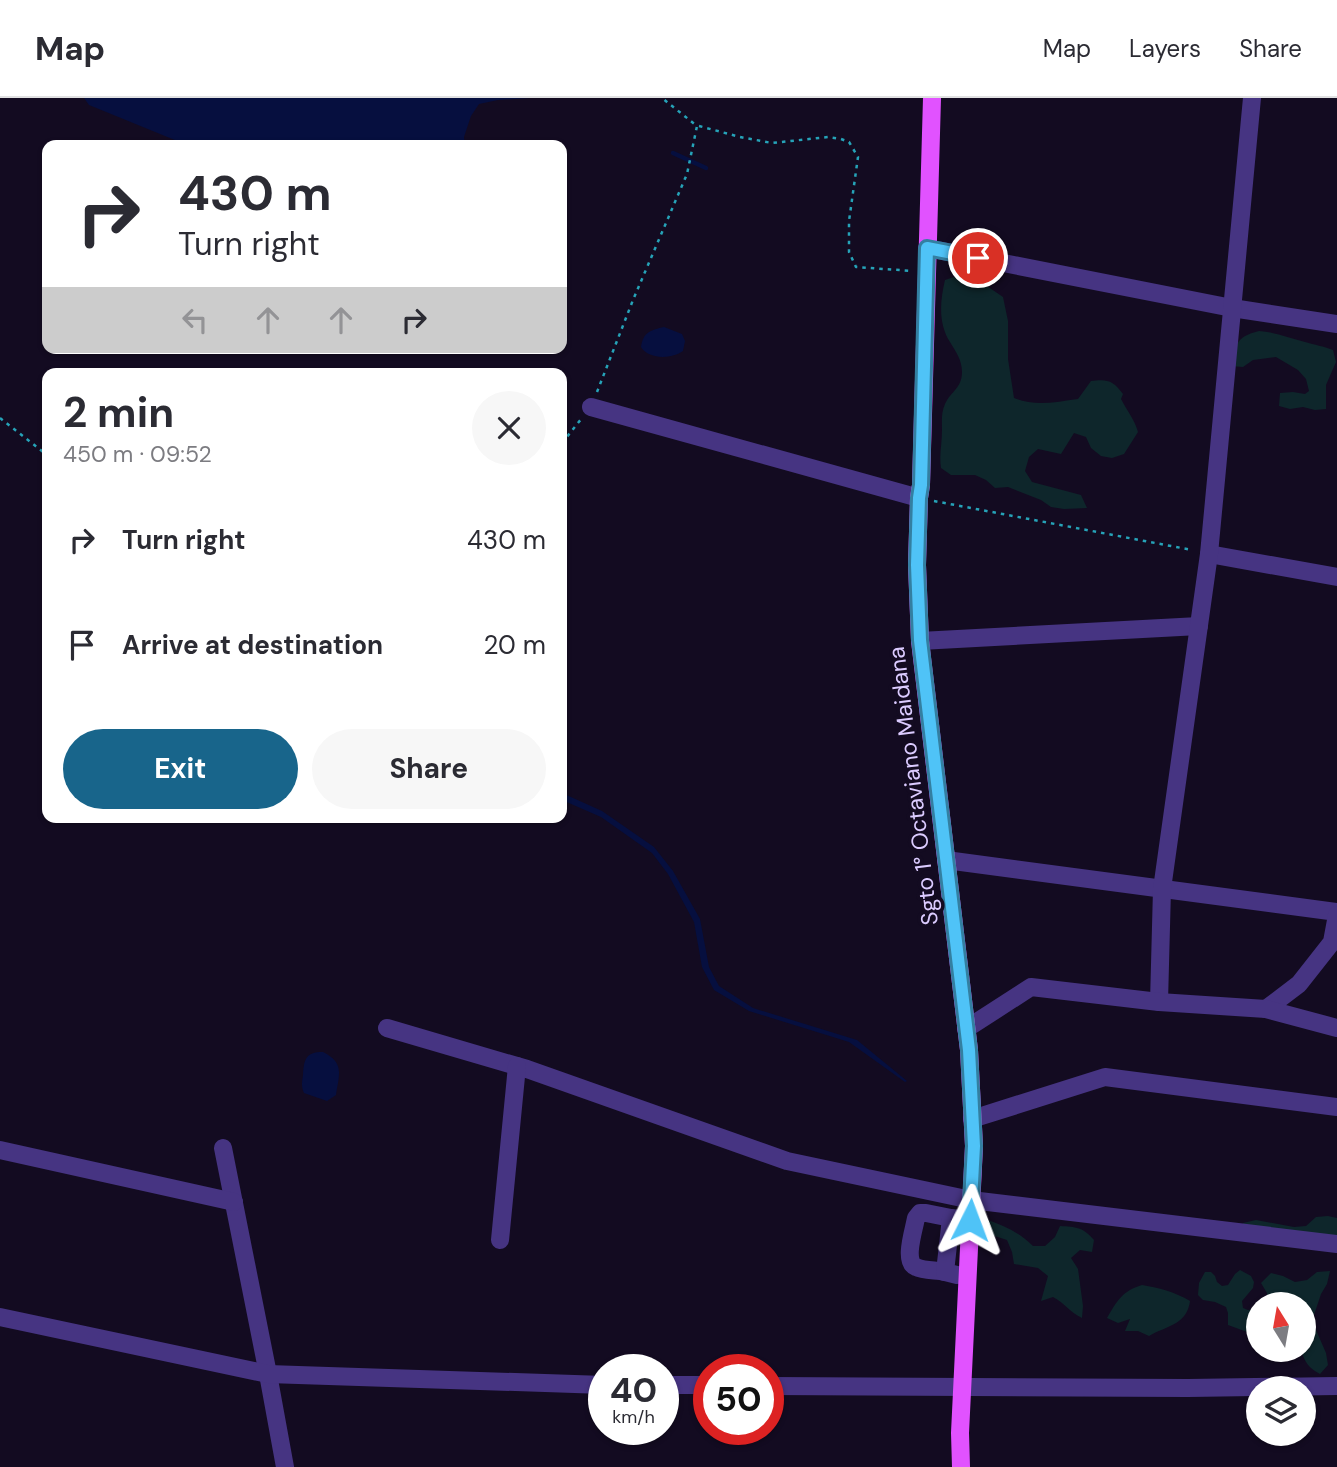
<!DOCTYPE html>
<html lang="en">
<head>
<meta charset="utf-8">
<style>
	:root { --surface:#fff; --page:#f7f7f7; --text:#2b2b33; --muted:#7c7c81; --line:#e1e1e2; --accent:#18658b }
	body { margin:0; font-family:"DM Sans",sans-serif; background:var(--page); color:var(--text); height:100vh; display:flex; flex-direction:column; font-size:26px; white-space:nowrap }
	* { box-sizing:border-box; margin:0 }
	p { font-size:23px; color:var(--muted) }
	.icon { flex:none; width:38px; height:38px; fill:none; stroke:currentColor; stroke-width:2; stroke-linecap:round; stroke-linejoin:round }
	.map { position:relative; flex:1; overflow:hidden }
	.sheet { position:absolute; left:42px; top:270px; width:525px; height:455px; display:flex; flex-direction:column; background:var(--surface); border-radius:14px; box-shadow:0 2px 5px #0004 }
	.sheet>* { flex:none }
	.top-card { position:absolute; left:42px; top:42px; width:525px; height:214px; border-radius:14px; box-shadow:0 2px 5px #0004; background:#fff; color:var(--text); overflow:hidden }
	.needle { width:46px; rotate:349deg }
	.tools { position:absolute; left:1246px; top:1194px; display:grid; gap:14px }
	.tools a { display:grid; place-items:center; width:70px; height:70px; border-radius:50%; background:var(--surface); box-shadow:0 2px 5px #0004; font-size:35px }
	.speed { position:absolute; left:588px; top:1256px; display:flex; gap:14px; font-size:35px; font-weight:700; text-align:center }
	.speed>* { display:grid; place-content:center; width:91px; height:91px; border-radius:50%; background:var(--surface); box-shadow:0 2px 5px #0004; line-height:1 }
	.speed small { font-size:18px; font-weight:400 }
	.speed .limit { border:10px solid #d22; background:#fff; color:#111 }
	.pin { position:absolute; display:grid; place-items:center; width:60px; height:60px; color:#fff; margin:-30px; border:4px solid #fff; border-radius:50%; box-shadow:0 2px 7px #0007 }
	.me { position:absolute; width:77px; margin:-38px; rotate:3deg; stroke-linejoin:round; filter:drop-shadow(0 0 5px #0008) }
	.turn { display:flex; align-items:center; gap:24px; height:147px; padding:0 21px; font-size:32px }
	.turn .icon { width:91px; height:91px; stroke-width:2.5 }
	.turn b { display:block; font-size:49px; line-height:60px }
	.lanes { display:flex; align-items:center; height:66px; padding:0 21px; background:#0003; justify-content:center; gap:35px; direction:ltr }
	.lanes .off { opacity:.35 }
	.round { display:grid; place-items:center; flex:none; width:74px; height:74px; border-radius:37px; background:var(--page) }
	.headline { display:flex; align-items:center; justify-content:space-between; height:119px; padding:0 21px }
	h1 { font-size:42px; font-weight:700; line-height:52px }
	.button { display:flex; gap:14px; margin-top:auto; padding:14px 21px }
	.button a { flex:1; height:80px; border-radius:42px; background:var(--accent); color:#fff; font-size:28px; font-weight:700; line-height:80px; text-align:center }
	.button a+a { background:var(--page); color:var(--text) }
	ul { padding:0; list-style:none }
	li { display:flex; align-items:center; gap:21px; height:105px; padding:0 21px }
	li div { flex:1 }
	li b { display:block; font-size:26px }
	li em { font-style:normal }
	header { display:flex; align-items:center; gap:42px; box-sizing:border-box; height:98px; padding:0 35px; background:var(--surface); border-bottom:2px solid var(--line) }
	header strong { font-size:33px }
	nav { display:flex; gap:38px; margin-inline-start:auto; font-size:24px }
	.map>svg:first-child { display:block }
	.green { fill:#0e262b }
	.water { fill:#060f3f }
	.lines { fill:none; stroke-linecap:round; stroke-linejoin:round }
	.stream { stroke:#060f3f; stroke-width:4.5 }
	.path { stroke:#26a3b8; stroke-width:2.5; stroke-dasharray:3.5 5; stroke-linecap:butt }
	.minor { stroke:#463482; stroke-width:18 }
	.major { stroke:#e152ff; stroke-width:18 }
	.route-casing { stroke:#337fa1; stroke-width:18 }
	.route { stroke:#4fc3f7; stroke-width:12 }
	.labels { text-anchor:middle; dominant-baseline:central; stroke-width:7; stroke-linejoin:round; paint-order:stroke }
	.street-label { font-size:23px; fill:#dbcbff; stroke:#130b21 }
</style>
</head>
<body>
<header>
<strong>Map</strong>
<nav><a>Map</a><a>Layers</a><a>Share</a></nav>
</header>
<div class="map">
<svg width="1337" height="1369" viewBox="0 0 1337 1369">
	<rect width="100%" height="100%" fill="#130b21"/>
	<g class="green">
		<path d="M957,178L981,184L1003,199L1008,223V261L1014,300C1035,309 1056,304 1078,301L1091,283C1107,281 1113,282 1123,296L1121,301C1127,313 1135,322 1138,334L1124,356L1112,360L1101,358L1091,350L1086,339L1074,335L1061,356L1038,351L1029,359L1025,373L1032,384L1081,397L1087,410L1064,411L1051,409L1041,402L1008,389L995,390L986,382L975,377H951L941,370C939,357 942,346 942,332C942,323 941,315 945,306C951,293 962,290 962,274C962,262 956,254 950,244C938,225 940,203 945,182Z"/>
		<path d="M1259,233C1275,234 1289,240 1305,244C1315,247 1323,248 1333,252L1336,264L1326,287V311L1315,312L1303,309L1290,311L1279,308L1280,295L1293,294L1305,296L1309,293L1306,281L1298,272L1276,259L1253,262L1243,269L1230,268C1236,247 1235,239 1259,233Z"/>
		<polygon points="1328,1118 1337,1120 1337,1145 1238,1136 1243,1125 1256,1122 1294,1129 1306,1128 1316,1119"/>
		<path d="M988,1122C1005,1128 1020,1135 1033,1148H1045L1055,1139L1060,1128C1076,1129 1083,1129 1094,1142L1092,1154L1080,1152L1071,1160L1078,1171L1083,1208L1082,1220C1069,1214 1065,1205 1053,1199L1041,1203L1048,1178L1038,1170L1014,1166L1012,1154L1007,1142L985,1135Z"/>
		<polygon points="1240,1172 1251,1178 1254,1184 1253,1190 1242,1203 1243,1210 1248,1212 1254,1211 1258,1214 1258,1238 1228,1227 1228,1215 1226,1209 1215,1204 1203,1202 1198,1197 1199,1185 1205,1174 1211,1174 1215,1178 1217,1184 1222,1188 1228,1187 1235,1176"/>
		<path d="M1330,1173L1327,1186L1321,1196L1313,1220L1316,1232L1326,1255L1328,1267L1320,1276C1309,1270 1304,1264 1301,1251H1304V1206H1267V1195L1261,1185L1271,1175L1283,1178L1295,1184L1307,1182L1317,1174Z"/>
		<path d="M1142,1187C1160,1190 1175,1194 1190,1203C1187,1227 1166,1228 1149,1238L1138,1233H1125L1130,1221L1118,1225L1107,1220C1117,1203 1122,1193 1142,1187Z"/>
	</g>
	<g class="water">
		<polygon points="84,0 530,0 498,2 479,6 471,18 464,39 465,47 187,47 89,7"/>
		<path d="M664,229L682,236L685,243L683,253C672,261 649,262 641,249C643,234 651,232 664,229Z"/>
		<polygon points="562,695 602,713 654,749 673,773 700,821 709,869 719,888 753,910 857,942 907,983 905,984 849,944 749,913 714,892 702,869 694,824 668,776 652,755 601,719 562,702"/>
		<path d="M323,954C345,965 339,977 336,997L327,1003L304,995C301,988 302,984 303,977C304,962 305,954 323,954Z"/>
	</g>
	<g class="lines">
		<polyline class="stream" points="673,55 706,70"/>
		<g class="path">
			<polyline points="699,28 740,39 772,45 828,39 841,41 849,44 858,59 849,123 849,154 856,169 912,173"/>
			<polyline points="597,294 633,202 687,76 697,28 662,0"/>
			<polyline points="0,320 47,357"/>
			<polyline points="562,345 582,320"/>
			<polyline points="934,403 1192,452"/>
		</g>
		<g class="minor">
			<polyline points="927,150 1232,210 1337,226"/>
			<polyline points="591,309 919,400"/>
			<polyline points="1209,456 1337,479"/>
			<polyline points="920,543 1199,528"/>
			<polyline points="946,762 1337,814"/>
			<polyline points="1159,904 1162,791 1209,456 1252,0"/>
			<polyline points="1266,911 1299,886 1332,844 1337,817"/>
			<polyline points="387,930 527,971 787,1063 971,1102 1337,1146"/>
			<polyline points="966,931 1031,889 1159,904 1266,911 1337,930"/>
			<polyline points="972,1021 1105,979 1337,1009"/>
			<polyline points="223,1050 268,1276 285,1369"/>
			<polyline points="0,1052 234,1104"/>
			<polyline points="500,1142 517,968"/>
			<path d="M945,1174C937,1172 924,1173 916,1169C903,1164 914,1132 916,1120L920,1115H926L951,1120"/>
			<polyline points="957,1177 945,1174 951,1120 962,1121"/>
			<polyline points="0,1219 268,1276 604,1287"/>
			<polyline points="663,1287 709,1287"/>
			<polyline points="768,1288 1188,1290 1337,1288"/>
		</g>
		<polyline class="major" points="932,0 921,387 919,400 917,467 920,543 969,952 974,1048 960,1335 961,1369"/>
	</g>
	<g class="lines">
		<defs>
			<polyline id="route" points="970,1122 974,1048 969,952 920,542 917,467 919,400 921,387 927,150 978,160"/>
		</defs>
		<use href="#route" class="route-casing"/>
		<use href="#route" class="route"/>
	</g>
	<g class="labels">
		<g class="street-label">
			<text transform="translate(913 688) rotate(-97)">Sgto 1° Octaviano Maidana</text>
		</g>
	</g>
</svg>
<div class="tools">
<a><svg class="needle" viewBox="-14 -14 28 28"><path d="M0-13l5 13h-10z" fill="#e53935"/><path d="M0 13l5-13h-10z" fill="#7c7c81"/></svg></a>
<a><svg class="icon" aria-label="layers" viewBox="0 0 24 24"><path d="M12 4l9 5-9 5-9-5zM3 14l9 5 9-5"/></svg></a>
</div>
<div class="speed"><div>40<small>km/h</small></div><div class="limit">50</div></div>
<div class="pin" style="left:978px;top:160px;background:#d93025"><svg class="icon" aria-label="arrive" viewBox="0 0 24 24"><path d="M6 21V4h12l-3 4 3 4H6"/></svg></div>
<svg class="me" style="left:970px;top:1122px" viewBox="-20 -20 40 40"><path d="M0-17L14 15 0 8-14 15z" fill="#4fc3f7" stroke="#fff" stroke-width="4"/></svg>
<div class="top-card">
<div class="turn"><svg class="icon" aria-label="right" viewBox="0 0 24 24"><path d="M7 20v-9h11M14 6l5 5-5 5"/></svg><div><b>430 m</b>Turn right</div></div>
<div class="lanes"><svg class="icon off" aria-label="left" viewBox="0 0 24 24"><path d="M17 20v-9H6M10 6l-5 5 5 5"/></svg><svg class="icon off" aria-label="ahead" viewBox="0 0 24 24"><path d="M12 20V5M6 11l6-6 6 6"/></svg><svg class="icon off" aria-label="ahead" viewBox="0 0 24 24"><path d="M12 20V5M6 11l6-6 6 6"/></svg><svg class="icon" aria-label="right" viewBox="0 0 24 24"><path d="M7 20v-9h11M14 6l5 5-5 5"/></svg></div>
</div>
<section class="sheet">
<div class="headline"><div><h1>2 min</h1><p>450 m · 09:52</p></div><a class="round"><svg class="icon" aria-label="close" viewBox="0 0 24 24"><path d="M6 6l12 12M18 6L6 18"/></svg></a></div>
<ul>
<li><svg class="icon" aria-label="right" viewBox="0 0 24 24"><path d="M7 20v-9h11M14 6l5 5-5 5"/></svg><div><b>Turn right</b></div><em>430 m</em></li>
<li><svg class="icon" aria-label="arrive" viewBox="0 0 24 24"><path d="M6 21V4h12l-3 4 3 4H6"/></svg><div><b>Arrive at destination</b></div><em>20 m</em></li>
</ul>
<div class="button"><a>Exit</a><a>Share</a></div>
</section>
</div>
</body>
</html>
